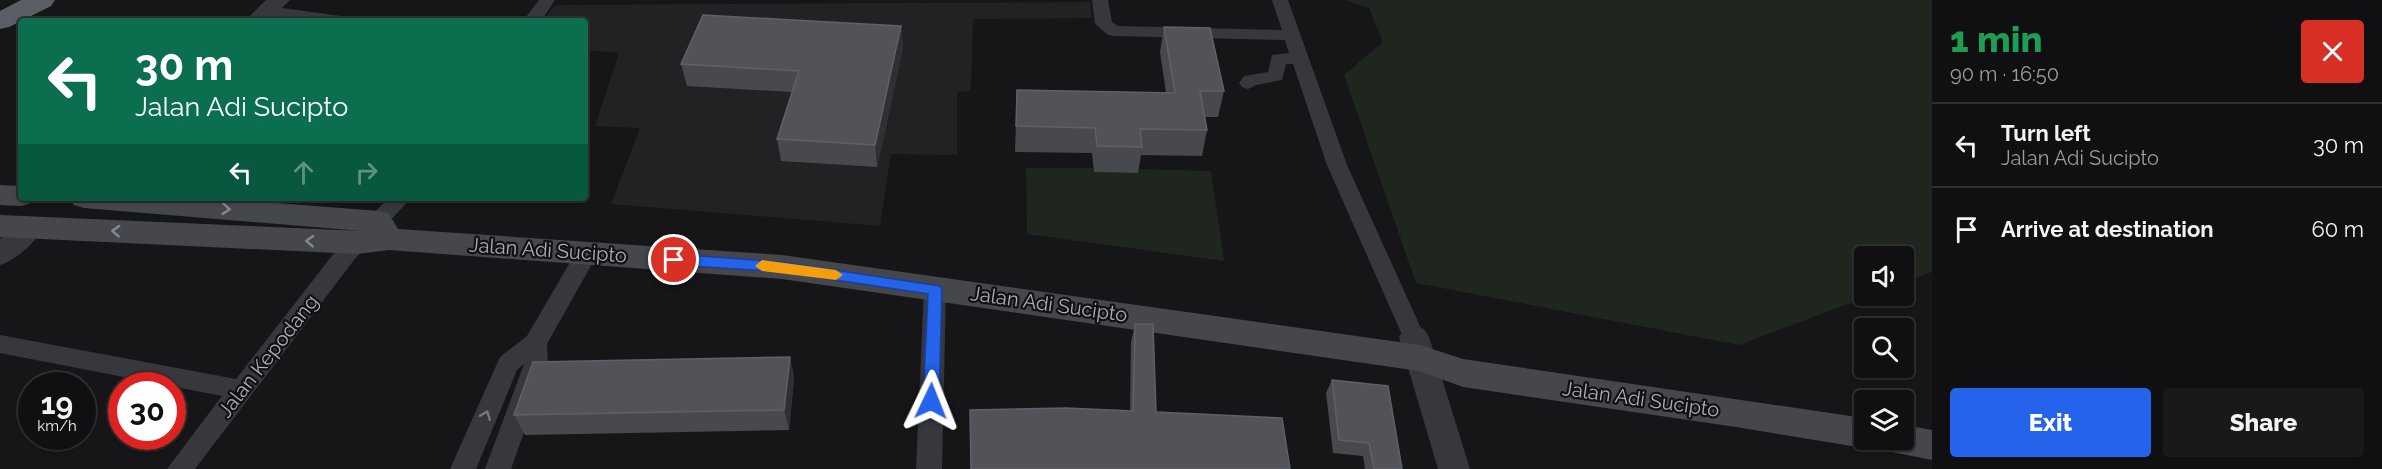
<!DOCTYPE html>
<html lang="en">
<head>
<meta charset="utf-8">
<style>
	:root { --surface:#101012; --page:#19191b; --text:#f1f3f6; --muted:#9c9d9f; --line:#303032; --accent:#2563eb }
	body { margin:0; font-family:Raleway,sans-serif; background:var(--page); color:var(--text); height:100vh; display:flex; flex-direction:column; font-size:22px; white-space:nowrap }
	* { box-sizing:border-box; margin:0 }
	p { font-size:20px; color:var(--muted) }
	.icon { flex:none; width:33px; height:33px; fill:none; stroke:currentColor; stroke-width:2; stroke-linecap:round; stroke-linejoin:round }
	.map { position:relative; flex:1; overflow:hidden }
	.side { display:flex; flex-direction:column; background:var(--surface); width:450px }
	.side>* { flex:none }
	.banner { position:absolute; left:18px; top:18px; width:570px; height:183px; border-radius:6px; box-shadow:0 2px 4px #0004,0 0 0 2px var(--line); background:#0b6e4f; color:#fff; overflow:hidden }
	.buttons { position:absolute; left:1854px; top:246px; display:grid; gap:12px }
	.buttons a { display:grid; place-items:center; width:60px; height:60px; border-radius:6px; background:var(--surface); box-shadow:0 2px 4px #0004,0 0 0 2px var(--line); font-size:30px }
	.speed { position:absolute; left:18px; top:372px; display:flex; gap:12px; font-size:30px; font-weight:700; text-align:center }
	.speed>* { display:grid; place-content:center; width:78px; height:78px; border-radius:50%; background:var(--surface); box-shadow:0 2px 4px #0004,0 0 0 2px var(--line); line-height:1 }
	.speed small { font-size:15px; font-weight:400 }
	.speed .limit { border:9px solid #d22; background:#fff; color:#111 }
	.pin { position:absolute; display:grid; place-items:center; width:51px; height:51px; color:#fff; margin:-26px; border:3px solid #fff; border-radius:50%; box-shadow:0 2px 6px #0007 }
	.me { position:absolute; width:66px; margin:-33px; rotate:2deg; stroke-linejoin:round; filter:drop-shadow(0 0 4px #0008) }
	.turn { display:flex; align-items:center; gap:21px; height:126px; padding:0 18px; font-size:27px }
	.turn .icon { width:78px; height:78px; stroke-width:2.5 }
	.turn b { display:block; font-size:42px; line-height:51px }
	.lanes { display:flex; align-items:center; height:57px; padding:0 18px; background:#0003; justify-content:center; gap:30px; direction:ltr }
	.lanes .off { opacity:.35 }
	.round { display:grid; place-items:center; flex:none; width:63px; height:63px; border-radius:6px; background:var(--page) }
	.overview { display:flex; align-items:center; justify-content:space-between; height:102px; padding:0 18px }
	h1 { font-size:36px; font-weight:800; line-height:45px; color:#1e9e55 }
	.primary-button { display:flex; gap:12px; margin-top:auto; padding:12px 18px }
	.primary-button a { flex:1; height:69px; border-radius:6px; background:var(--accent); color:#fff; font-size:24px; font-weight:800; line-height:69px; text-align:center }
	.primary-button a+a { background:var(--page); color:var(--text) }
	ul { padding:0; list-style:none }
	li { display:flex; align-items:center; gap:18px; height:84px; padding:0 18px; border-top:2px solid var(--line) }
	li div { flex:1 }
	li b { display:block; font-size:22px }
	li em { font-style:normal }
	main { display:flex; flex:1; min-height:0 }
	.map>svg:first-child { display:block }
	.built { fill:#222225 }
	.green { fill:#1e261f }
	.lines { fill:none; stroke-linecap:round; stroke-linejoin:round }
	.minor { fill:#37383d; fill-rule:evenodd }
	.tertiary { fill:#37383d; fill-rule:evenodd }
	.secondary { fill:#45474d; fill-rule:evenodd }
	.trunk { fill:#5b5e65; fill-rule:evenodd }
	.wall { fill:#47494d }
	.shaded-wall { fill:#2f3033 }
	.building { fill:#525359; stroke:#5f6168; stroke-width:1.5 }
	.oneway { stroke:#858993 }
	.oneway2 { stroke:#757881 }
	.route { fill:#2563eb; stroke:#184099; stroke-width:1.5 }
	.slow { fill:#f59e0b }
	.labels { text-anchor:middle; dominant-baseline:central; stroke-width:4.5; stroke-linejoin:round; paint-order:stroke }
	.street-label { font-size:20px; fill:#a8adb8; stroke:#111113 }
</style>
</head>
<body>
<main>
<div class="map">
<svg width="1932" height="469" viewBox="0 0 1932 469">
	<rect width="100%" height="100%" fill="#161618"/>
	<polygon class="built" points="1090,2 1092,18 973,19 971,91 957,92 957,155 891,154 880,226 611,204 640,128 595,126 619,53 585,50 585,21 543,21 555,5"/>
	<g class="green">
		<polygon points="1345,0 1932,0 1932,272 1904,282 1904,256 1864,256 1864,296 1869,296 1739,345 1416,283 1344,75 1383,42 1369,8"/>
		<polygon points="1026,168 1093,168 1094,172 1137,173 1138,169 1211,171 1224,261 1027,234"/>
	</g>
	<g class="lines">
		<g class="minor">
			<polygon points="539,0 555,0 541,21 523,21"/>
			<polygon points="1092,0 1108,0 1112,22 1118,26 1282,30 1272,0 1288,0 1347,165 1425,337 1422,343 1414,346 1406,343 1403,337 1327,165 1293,64 1286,64 1282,80 1256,85 1248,89 1242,87 1239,83 1244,76 1268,72 1272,55 1289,53 1285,40 1114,36 1108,35 1095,24"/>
			<polygon points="267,6 341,16 347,17 350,21 303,21 261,15 259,11 261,7"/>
			<polygon points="389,198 411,198 354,260 195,469 167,469 222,396 0,353 0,335 236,379 338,248"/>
			<polygon points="587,245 595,247 598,253 547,344 548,365 511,469 485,469 524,364 517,370 476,469 450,469 500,357 527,336 579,247"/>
			<polygon points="935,281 943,283 946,289 942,469 916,469 924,289 927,283"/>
		</g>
		<g class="tertiary">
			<polygon points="266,0 290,0 269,21 245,21"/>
			<path d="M31,217L40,220L44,227C36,242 16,260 0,265V239L22,220Z"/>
			<polygon points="1414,325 1424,329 1429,337 1470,469 1438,469 1399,337 1404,329"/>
		</g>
		<g class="secondary">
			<polygon points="0,185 21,186 21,198 34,198 31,203 21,206 0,205"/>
			<polygon points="69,198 213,198 379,211 389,214 398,229 782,255 1420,345 1463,359 1864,418 1864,440 1878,440 1876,444 1864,448 1736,427 1463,387 1419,371 782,279 389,250 357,254 0,237 0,215 362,231 84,208 74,205"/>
			<polygon points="1904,425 1932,430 1932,460 1887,451 1883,440 1904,440"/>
		</g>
		<polygon class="trunk" points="21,0 55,0 51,6 9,27 0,29 0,11"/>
	</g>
	<g class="wall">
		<polygon points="901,26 903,48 877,167 781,161 777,139 792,92 687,86 681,64"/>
		<polygon points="1164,27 1224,91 1218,117 1205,117 1207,130 1202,156 1141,155 1138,173 1094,172 1092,153 1015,152 1017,90 1166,93 1160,52"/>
		<polygon points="1135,324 1156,412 1290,469 971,469 970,410 1130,411 1131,342"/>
		<polygon points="790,357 794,378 789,430 525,435 514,415"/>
		<polygon points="1332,380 1402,469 1365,469 1363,456 1333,453 1326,393"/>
	</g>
	<g class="shaded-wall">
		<polygon points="901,26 903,48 877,167 875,145"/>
		<polygon points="790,357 794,378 789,430 784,410"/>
	</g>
	<g class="building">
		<polygon points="703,15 901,26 875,145 777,139 799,71 681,64"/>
		<polygon points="1164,27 1210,28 1224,91 1200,91 1207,130 1140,129 1142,147 1097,146 1095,128 1016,126 1017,90 1175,93"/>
		<polygon points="1135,324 1153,324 1156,412 1282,418 1290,469 971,469 970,410 1066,408 1133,411"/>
		<polygon points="790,357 784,410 514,415 533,362"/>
		<polygon points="1332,380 1388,386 1402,469 1374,469 1369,443 1339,440"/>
	</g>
	<defs><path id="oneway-chevron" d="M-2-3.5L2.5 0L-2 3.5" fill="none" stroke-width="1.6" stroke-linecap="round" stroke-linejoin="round" transform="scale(1.5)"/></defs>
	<g class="oneway">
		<use href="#oneway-chevron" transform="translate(226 209) rotate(5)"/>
		<use href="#oneway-chevron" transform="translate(116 231) rotate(-177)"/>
		<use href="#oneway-chevron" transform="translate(310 241) rotate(-177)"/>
	</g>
	<use class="oneway2" href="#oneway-chevron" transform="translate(486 415) rotate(-68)"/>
	<polygon class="route" points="674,254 782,262 940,286 942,290 939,401 937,405 931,407 926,405 923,401 928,294 782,272 674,265 667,260"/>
	<polygon class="slow" points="762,260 836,270 843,275 836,280 762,271 755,266"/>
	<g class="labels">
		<g class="street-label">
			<text transform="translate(548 250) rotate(4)">Jalan Adi Sucipto</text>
			<text transform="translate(1049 304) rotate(8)">Jalan Adi Sucipto</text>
			<text transform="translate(268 356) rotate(-52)">Jalan Kepodang</text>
			<text transform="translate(1641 399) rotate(8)">Jalan Adi Sucipto</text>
		</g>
	</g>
</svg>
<div class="buttons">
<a><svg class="icon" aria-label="sound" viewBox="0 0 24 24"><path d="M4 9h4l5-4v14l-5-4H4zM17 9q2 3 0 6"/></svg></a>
<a><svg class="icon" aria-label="search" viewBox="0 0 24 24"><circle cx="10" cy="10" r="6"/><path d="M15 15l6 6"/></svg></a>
<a><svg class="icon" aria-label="layers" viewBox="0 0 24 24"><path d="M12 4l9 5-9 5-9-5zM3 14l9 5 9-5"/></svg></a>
</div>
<div class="speed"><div>19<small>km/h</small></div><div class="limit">30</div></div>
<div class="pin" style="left:674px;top:260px;background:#d93025"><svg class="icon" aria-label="arrive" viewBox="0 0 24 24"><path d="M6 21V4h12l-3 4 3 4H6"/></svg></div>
<svg class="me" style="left:931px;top:401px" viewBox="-20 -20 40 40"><path d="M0-17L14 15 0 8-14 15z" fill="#2563eb" stroke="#fff" stroke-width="4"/></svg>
<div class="banner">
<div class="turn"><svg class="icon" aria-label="left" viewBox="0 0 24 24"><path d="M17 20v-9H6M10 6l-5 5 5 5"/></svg><div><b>30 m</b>Jalan Adi Sucipto</div></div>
<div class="lanes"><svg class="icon" aria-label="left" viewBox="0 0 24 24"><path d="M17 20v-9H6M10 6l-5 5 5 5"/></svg><svg class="icon off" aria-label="ahead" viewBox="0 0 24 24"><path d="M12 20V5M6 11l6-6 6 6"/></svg><svg class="icon off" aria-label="right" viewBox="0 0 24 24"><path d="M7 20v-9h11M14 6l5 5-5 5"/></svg></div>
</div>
</div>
<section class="side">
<div class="overview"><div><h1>1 min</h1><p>90 m · 16:50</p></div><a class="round" style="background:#d93025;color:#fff"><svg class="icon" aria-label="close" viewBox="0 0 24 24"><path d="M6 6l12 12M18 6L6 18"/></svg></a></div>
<ul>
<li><svg class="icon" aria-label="left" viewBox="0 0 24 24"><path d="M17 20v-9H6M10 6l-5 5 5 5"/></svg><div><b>Turn left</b><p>Jalan Adi Sucipto</p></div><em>30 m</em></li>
<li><svg class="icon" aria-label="arrive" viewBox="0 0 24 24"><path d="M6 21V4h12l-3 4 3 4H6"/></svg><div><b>Arrive at destination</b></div><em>60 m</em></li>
</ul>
<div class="primary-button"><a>Exit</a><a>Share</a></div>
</section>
</main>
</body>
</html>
